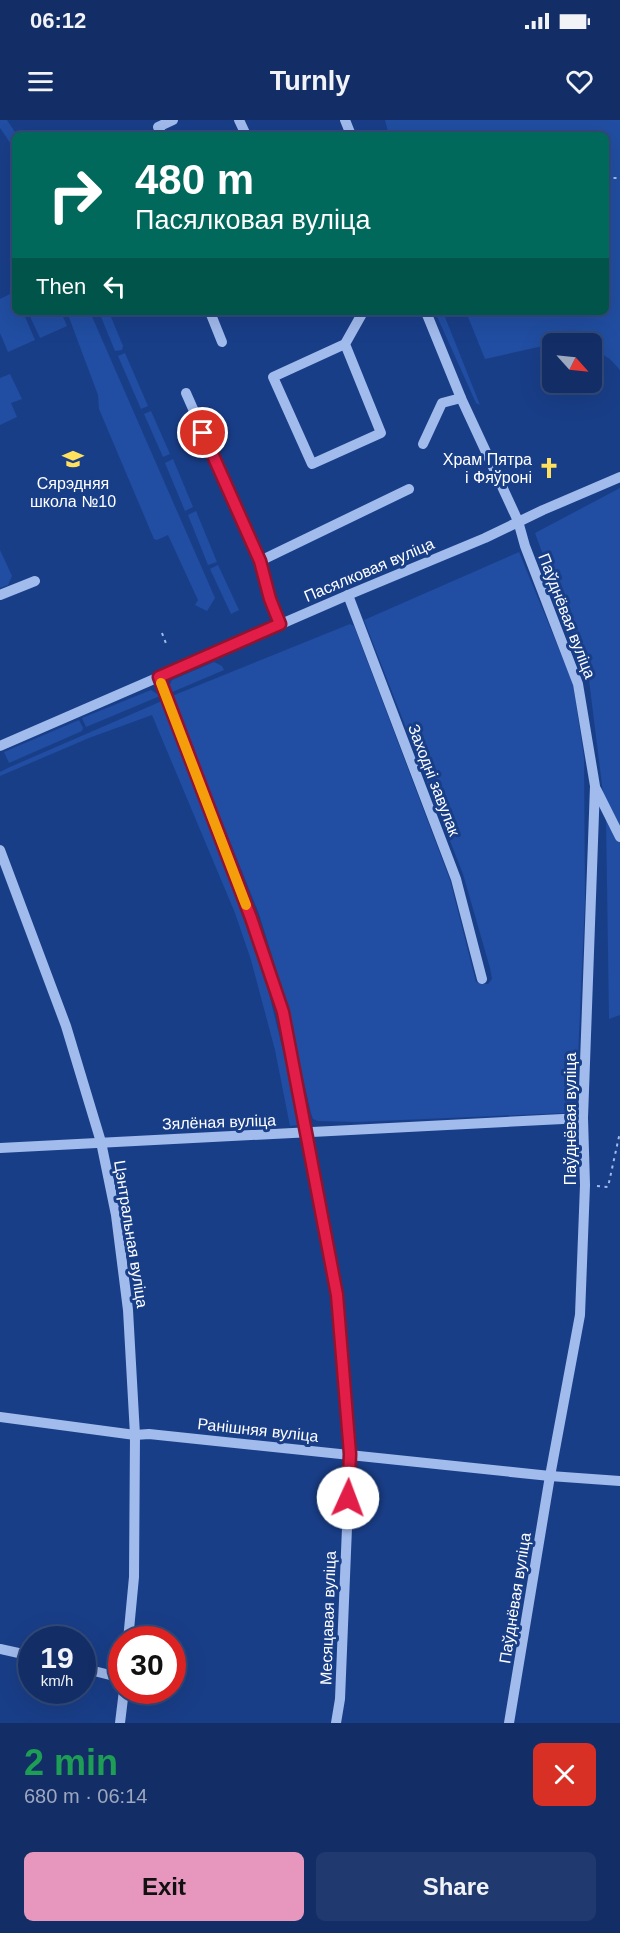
<!DOCTYPE html>
<html lang="en">
<head>
<meta charset="utf-8">
<style>
	:root { --surface:#132e66; --page:#203a6f; --text:#f1f3f6; --muted:#9da8bf; --line:#324a7a; --accent:#e797bd }
	body { margin:0; font-family:Helvetica,sans-serif; background:var(--page); color:var(--text); height:100vh; display:flex; flex-direction:column; font-size:22px; white-space:nowrap }
	* { box-sizing:border-box; margin:0 }
	p { font-size:20px; color:var(--muted) }
	.icon { flex:none; width:33px; height:33px; fill:none; stroke:currentColor; stroke-width:2; stroke-linecap:round; stroke-linejoin:round }
	.map { position:relative; height:1603px; overflow:hidden }
	.side { display:flex; flex-direction:column; background:var(--surface); flex:1 }
	.side>* { flex:none }
	.top-card { position:absolute; left:12px; top:12px; width:597px; height:183px; border-radius:9px; box-shadow:0 6px 24px #0002,0 0 0 2px var(--line); background:#00695c; color:#fff; overflow:hidden }
	.needle { width:39px; rotate:117deg }
	.tools { position:absolute; left:542px; top:213px; display:grid; gap:12px }
	.tools a { display:grid; place-items:center; width:60px; height:60px; border-radius:9px; background:var(--surface); box-shadow:0 6px 24px #0002,0 0 0 2px var(--line); font-size:30px }
	.speed { position:absolute; left:18px; top:1506px; display:flex; gap:12px; font-size:30px; font-weight:700; text-align:center }
	.speed>* { display:grid; place-content:center; width:78px; height:78px; border-radius:50%; background:var(--surface); box-shadow:0 6px 24px #0002,0 0 0 2px var(--line); line-height:1 }
	.speed small { font-size:15px; font-weight:400 }
	.speed .limit { border:9px solid #d22; background:#fff; color:#111 }
	.pin { position:absolute; display:grid; place-items:center; width:51px; height:51px; color:#fff; margin:-26px; border:3px solid #fff; border-radius:50%; box-shadow:0 2px 6px #0007 }
	.me { position:absolute; width:66px; margin:-33px; rotate:2deg; stroke-linejoin:round; filter:drop-shadow(0 0 4px #0008) }
	.turn { display:flex; align-items:center; gap:21px; height:126px; padding:0 24px; font-size:27px }
	.turn .icon { width:78px; height:78px; stroke-width:2.5 }
	.turn b { display:block; font-size:42px; line-height:51px }
	.then { display:flex; align-items:center; height:57px; padding:0 24px; background:#0003; gap:12px; font-size:22px }
	.round { display:grid; place-items:center; flex:none; width:63px; height:63px; border-radius:9px; background:var(--page) }
	.summary { display:flex; align-items:center; justify-content:space-between; height:102px; padding:0 24px }
	h1 { font-size:36px; font-weight:800; line-height:45px; color:#1e9e55 }
	.primary-button { display:flex; gap:12px; margin-top:auto; padding:12px 24px }
	.primary-button a { flex:1; height:69px; border-radius:9px; background:var(--accent); color:#111; font-size:24px; font-weight:800; line-height:69px; text-align:center }
	.primary-button a+a { background:var(--page); color:var(--text) }
	.status { display:flex; justify-content:space-between; align-items:center; height:42px; padding:0 30px; background:var(--surface); direction:ltr }
	.status svg { height:16px; fill:currentColor }
	header { display:flex; justify-content:space-between; align-items:center; height:78px; padding:0 24px; background:var(--surface); font-size:27px; font-weight:800 }
	.map>svg:first-child { display:block }
	.green { fill:#214ea2 }
	.lines { fill:none; stroke-linecap:round; stroke-linejoin:round }
	.path { stroke:#a1bbed; stroke-width:2; stroke-dasharray:3 4.5; stroke-linecap:butt }
	.minor { stroke:#a1bbed; stroke-width:10 }
	.route-casing { stroke:#92132f; stroke-width:15 }
	.route { stroke:#e11d48; stroke-width:10 }
	.slow { stroke:#f59e0b; stroke-width:10 }
	.labels { text-anchor:middle; dominant-baseline:central; stroke-width:6; stroke-linejoin:round; paint-order:stroke }
	.poi-label { font-size:16px; fill:#fff; stroke:#193e88; text-anchor:end }
	.street-label { font-size:16px; fill:#fff; stroke:#193e88 }
</style>
</head>
<body>
<div class="status"><b>06:12</b><svg viewBox="0 0 49 12"><path d="M0 12V9h3v3zM5 12V6h3v6zM10 12V3h3v9zM15 12V0h3v12zM26 1h20v11H26zM47 4h2v5h-2z"/></svg></div>
<header><svg class="icon" aria-label="menu" viewBox="0 0 24 24"><path d="M4 6h16M4 12h16M4 18h16"/></svg>Turnly<svg class="icon" aria-label="heart" viewBox="0 0 24 24"><path d="M12 20l-8-8c-3-5 5-10 8-4 3-6 11-1 8 4z"/></svg></header>
<div class="map">
<svg width="620" height="1603" viewBox="0 0 620 1603">
	<rect width="100%" height="100%" fill="#193e88"/>
	<g class="green">
		<polygon points="0,0 7,0 17,15 15,15 15,30 0,8"/>
		<polygon points="385,0 620,0 620,250 610,239 591,228 591,224 552,224 485,239 466,192 606,192 606,15 389,15"/>
		<polygon points="14,172 15,192 23,192 35,220 8,232 0,213 0,179"/>
		<polygon points="28,192 61,192 67,206 40,218"/>
		<polygon points="67,192 90,192 215,478 207,491 195,485 198,480 168,415 157,420 154,419 99,289 98,275"/>
		<polygon points="99,192 109,192 123,226 122,230 115,231"/>
		<polygon points="435,192 443,192 480,285 476,283"/>
		<polygon points="125,233 148,286 141,289 118,236"/>
		<polygon points="10,254 22,279 11,283 17,297 0,305 0,258"/>
		<polygon points="151,291 170,334 163,337 144,294"/>
		<polygon points="173,339 193,387 185,391 165,343"/>
		<polygon points="620,368 620,895 609,899 606,697 589,560 535,413"/>
		<polygon points="196,391 217,442 208,445 188,395"/>
		<polygon points="0,430 12,456 8,465 0,468"/>
		<polygon points="519,432 573,563 584,638 585,780 576,982 572,990 563,993 356,1002 318,1001 313,999 311,993 282,868 259,794 172,576 350,504 354,506 450,760 476,862 482,864 488,864 492,859 490,848 463,754 364,500"/>
		<polygon points="218,445 239,490 231,494 210,449"/>
		<polygon points="214,542 222,546 224,550 170,573 168,568 172,560"/>
		<polygon points="151,570 160,576 86,607 82,598"/>
		<polygon points="162,581 199,682 234,766 264,853 298,992 300,1001 298,1005 290,1006 275,930 251,840 235,793 152,595 89,618 0,656 0,652 10,647"/>
		<polygon points="79,600 83,608 82,611 9,643 4,632"/>
	</g>
	<g class="lines">
		<g class="path">
			<polyline points="606,58 620,58"/>
			<polyline points="162,513 167,526"/>
			<polyline points="597,1066 608,1067 620,1012"/>
		</g>
		<g class="minor">
			<polyline points="239,0 246,15"/>
			<polyline points="345,0 351,15"/>
			<polyline points="162,15 158,7 173,0"/>
			<polyline points="210,192 222,222"/>
			<polyline points="426,192 461,278 518,401 525,426 578,564 595,666 583,998 585,1065 580,1195 550,1356 509,1603"/>
			<polyline points="345,224 381,313 312,344 273,257 345,224 363,192"/>
			<polyline points="186,273 260,441 270,479 280,504"/>
			<polyline points="423,324 442,283 461,278"/>
			<polyline points="260,441 409,369"/>
			<polyline points="0,475 35,461"/>
			<polyline points="348,475 456,759 482,859"/>
			<polyline points="159,557 251,798 283,892 337,1175 350,1334 340,1579 336,1603"/>
			<polyline points="0,626 348,475 485,418 543,390 620,357"/>
			<polyline points="596,669 620,717"/>
			<polyline points="0,730 66,906 101,1022 116,1095 128,1190 135,1315 134,1457 128,1520"/>
			<polyline points="0,1028 583,998"/>
			<polyline points="0,1297 135,1315 149,1314 550,1356 620,1361"/>
			<polyline points="0,1529 32,1536"/>
			<polyline points="82,1548 122,1558"/>
			<polyline points="120,1603 124,1570"/>
		</g>
	</g>
	<g class="lines">
		<defs>
			<polyline id="route" points="203,313 260,441 270,479 280,504 159,557 251,798 283,892 337,1175 350,1334 348,1378"/>
		</defs>
		<use href="#route" class="route-casing"/>
		<use href="#route" class="route"/>
		<polyline class="slow" points="161,563 246,785"/>
	</g>
	<defs>
		<symbol id="school-bare" viewBox="-9 -9 18 18"><path d="M0-5L7-2L0 1L-7-2ZM-4 1L0 2.5L4 1V4Q0 6-4 4Z" fill="#ffe15d" stroke="#193e88" stroke-width="2.5" paint-order="stroke"/></symbol>
		<symbol id="church-bare" viewBox="-9 -9 18 18"><path d="M-1.2-6h2.4v3.5h3.3v2.4h-3.3V6h-2.4V-.1h-3.3v-2.4h3.3Z" fill="#ffe15d" stroke="#193e88" stroke-width="2.5" paint-order="stroke"/></symbol>
	</defs>
	<g fill-rule="evenodd">
		<use href="#school-bare" x="58" y="324" width="30" height="30"/>
		<use href="#church-bare" x="534" y="333" width="30" height="30"/>
	</g>
	<g class="labels">
		<g class="poi-label">
			<text x="532" y="339">Храм Пятра<tspan x="532" dy="18">і Фяўроні</tspan></text>
			<text x="73" y="363" text-anchor="middle">Сярэдняя<tspan x="73" dy="18">школа №10</tspan></text>
		</g>
		<g class="street-label">
			<text transform="translate(369 450) rotate(-23)">Пасялковая вуліца</text>
			<text transform="translate(567 496) rotate(69)">Паўднёвая вуліца</text>
			<text transform="translate(434 660) rotate(69)">Заходні завулак</text>
			<text transform="translate(570 999) rotate(-90)">Паўднёвая вуліца</text>
			<text transform="translate(219 1002) rotate(-2)">Зялёная вуліца</text>
			<text transform="translate(131 1114) rotate(81)">Цэнтральная вуліца</text>
			<text transform="translate(258 1310) rotate(6)">Ранішняя вуліца</text>
			<text transform="translate(515 1478) rotate(-81)">Паўднёвая вуліца</text>
			<text transform="translate(328 1498) rotate(-88)">Месяцавая вуліца</text>
		</g>
	</g>
</svg>
<div class="tools">
<a><svg class="needle" viewBox="-14 -14 28 28"><path d="M0-13l5 13h-10z" fill="#e53935"/><path d="M0 13l5-13h-10z" fill="#9da8bf"/></svg></a>
</div>
<div class="speed"><div>19<small>km/h</small></div><div class="limit">30</div></div>
<div class="pin" style="left:203px;top:313px;background:#d93025"><svg class="icon" aria-label="arrive" viewBox="0 0 24 24"><path d="M6 21V4h12l-3 4 3 4H6"/></svg></div>
<svg class="me" style="left:348px;top:1378px" viewBox="-20 -20 40 40"><circle r="19" fill="#fff"/><path d="M0-13L10 11 0 6-10 11z" fill="#e11d48"/></svg>
<div class="top-card">
<div class="turn"><svg class="icon" aria-label="right" viewBox="0 0 24 24"><path d="M7 20v-9h11M14 6l5 5-5 5"/></svg><div><b>480 m</b>Пасялковая вуліца</div></div>
<div class="then">Then<svg class="icon" aria-label="left" viewBox="0 0 24 24"><path d="M17 20v-9H6M10 6l-5 5 5 5"/></svg></div>
</div>
</div>
<section class="side">
<div class="summary"><div><h1>2 min</h1><p>680 m · 06:14</p></div><a class="round" style="background:#d93025;color:#fff"><svg class="icon" aria-label="close" viewBox="0 0 24 24"><path d="M6 6l12 12M18 6L6 18"/></svg></a></div>
<div class="primary-button"><a>Exit</a><a>Share</a></div>
</section>
</body>
</html>
